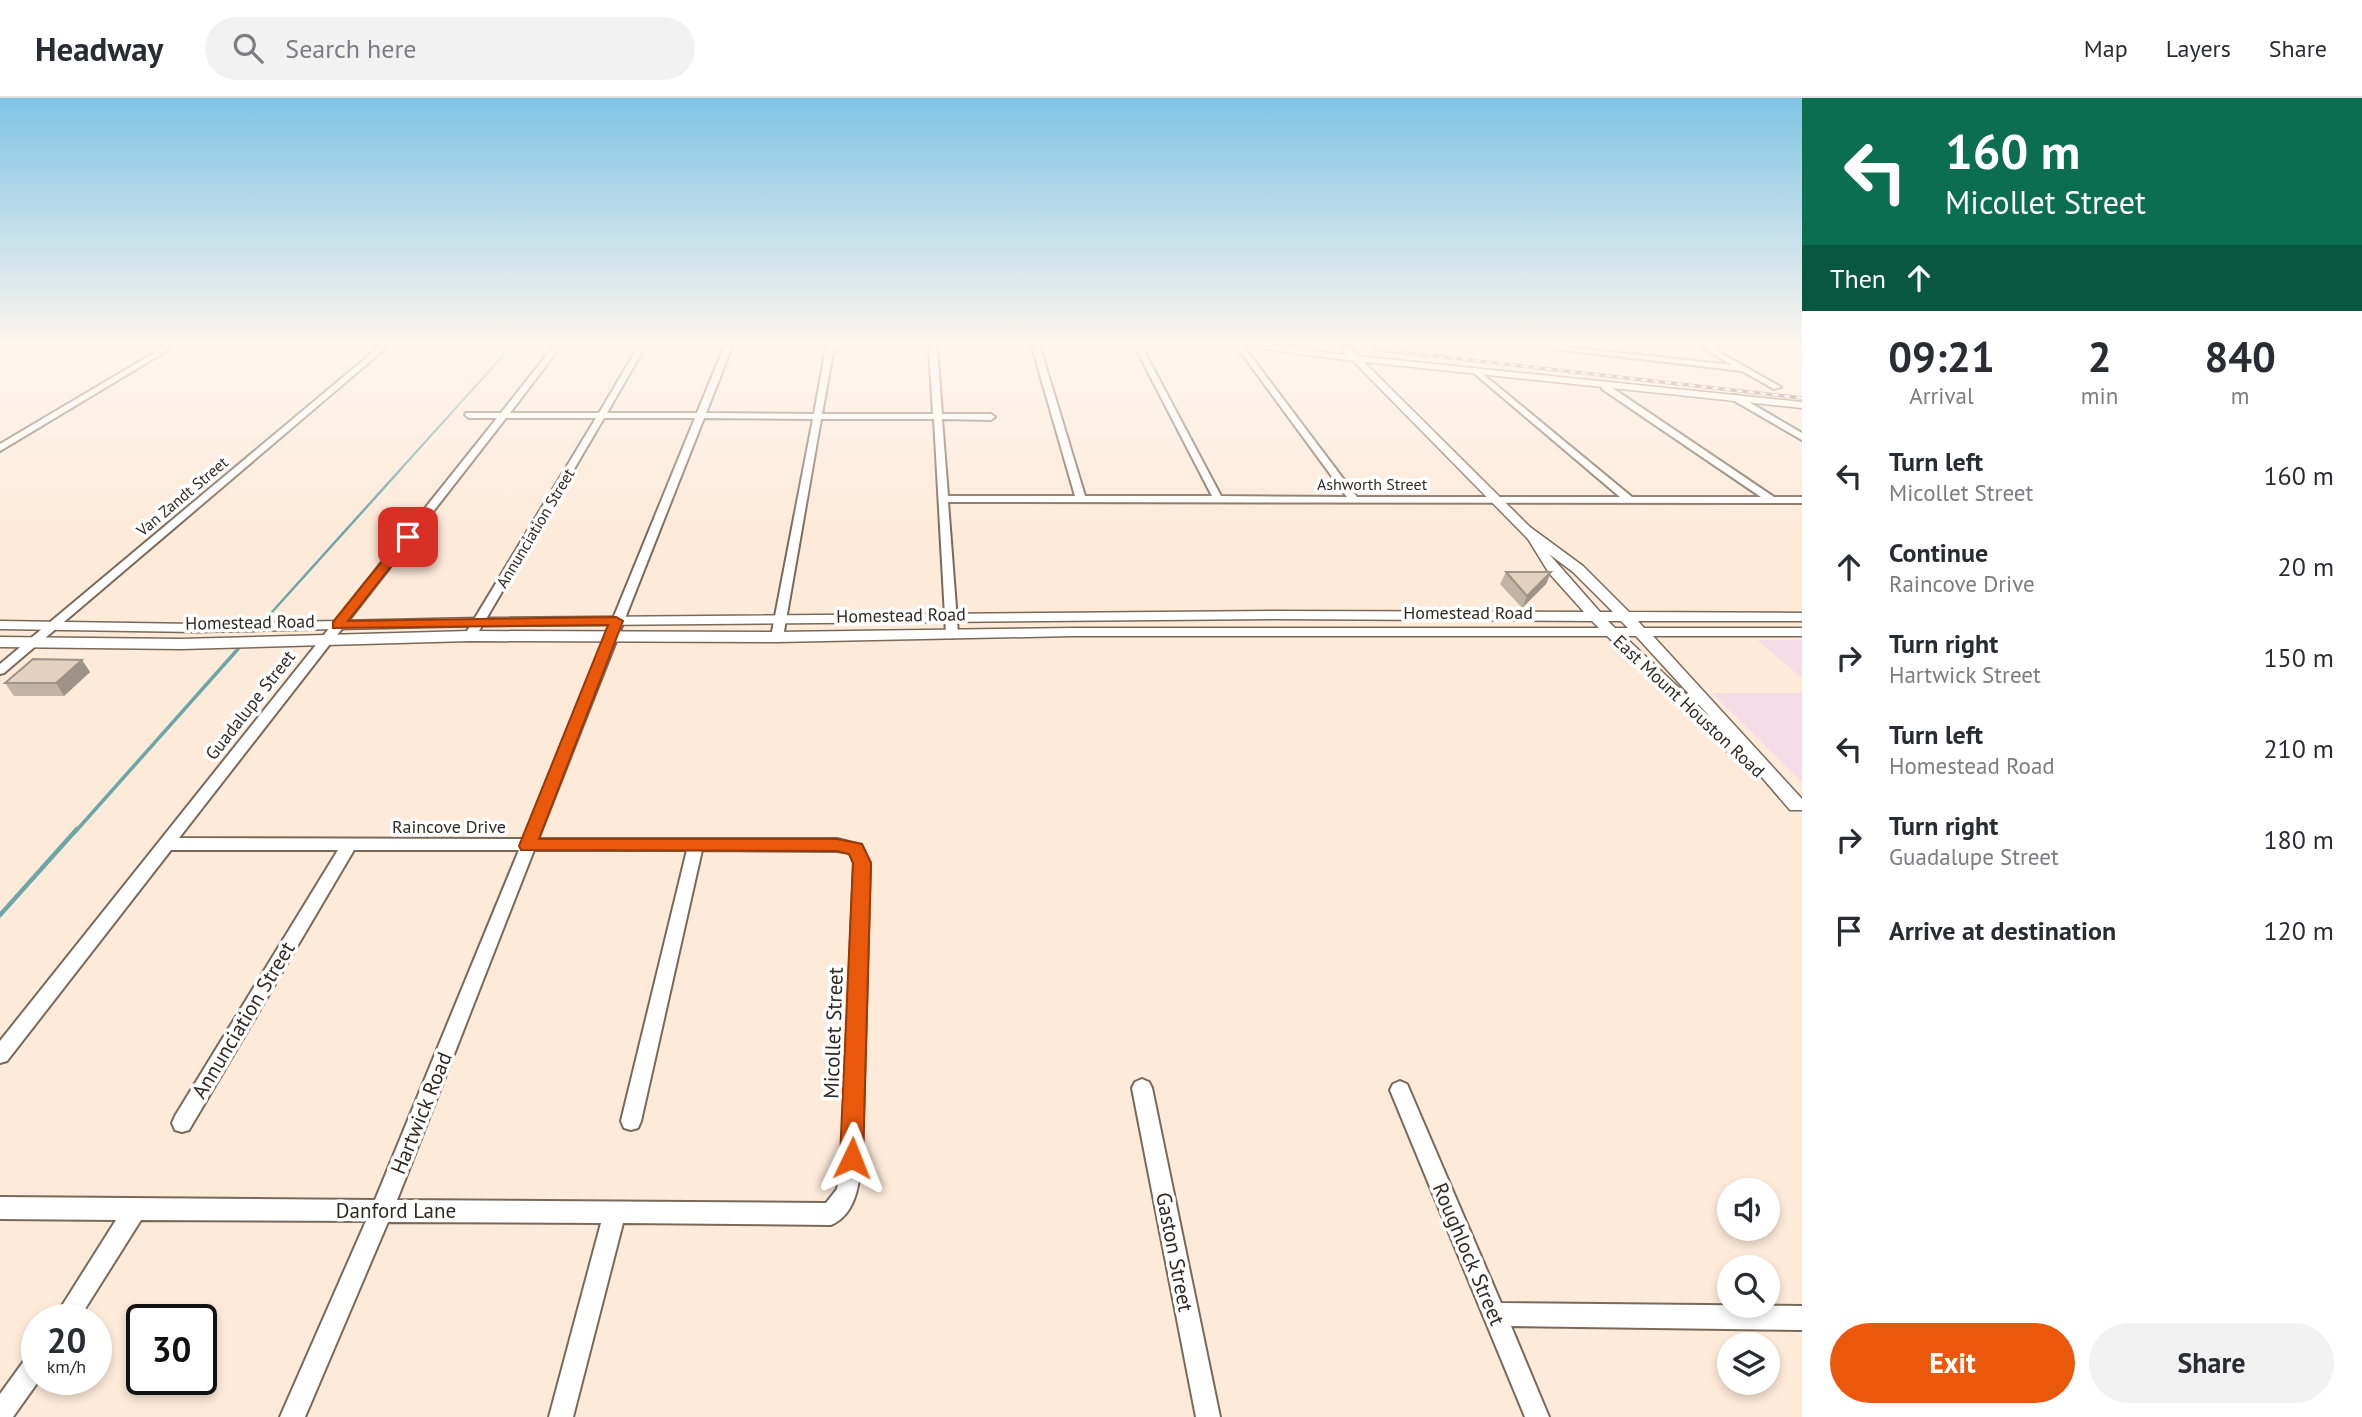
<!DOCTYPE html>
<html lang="en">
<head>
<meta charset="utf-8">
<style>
	:root { --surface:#fff; --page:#f2f2f3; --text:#2b2b33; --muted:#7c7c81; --line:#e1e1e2; --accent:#ea580c }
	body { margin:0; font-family:"PT Sans",sans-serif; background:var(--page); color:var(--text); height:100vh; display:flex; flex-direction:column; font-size:26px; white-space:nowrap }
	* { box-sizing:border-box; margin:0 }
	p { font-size:23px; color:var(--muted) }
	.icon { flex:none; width:38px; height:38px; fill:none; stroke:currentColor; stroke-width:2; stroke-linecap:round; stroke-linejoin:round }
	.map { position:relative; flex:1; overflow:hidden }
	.drawer { display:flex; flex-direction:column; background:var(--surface); width:560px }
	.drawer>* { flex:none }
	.hud { background:#0b6e4f; color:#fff; overflow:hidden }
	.buttons { position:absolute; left:1717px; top:1080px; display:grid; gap:14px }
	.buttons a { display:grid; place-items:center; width:63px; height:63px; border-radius:50%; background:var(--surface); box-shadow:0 4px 10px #0003; font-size:35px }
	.speed { position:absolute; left:21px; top:1206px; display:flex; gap:14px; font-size:35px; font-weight:700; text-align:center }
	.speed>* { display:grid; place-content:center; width:91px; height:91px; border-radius:50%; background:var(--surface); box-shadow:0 4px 10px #0003; line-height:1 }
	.speed small { font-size:18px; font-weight:400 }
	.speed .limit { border:4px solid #111; border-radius:10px; background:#fff; color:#111 }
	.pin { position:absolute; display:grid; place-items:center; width:60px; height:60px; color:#fff; margin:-30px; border-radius:14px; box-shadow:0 4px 10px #0006 }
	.me { position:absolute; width:77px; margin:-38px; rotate:2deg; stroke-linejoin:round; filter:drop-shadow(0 0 5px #0008) }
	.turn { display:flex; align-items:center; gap:24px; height:147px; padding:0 28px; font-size:32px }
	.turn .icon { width:91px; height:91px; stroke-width:2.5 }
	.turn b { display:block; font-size:49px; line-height:60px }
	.then { display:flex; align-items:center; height:66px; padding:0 28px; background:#0003; gap:14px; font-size:26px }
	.eta { display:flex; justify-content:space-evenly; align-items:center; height:119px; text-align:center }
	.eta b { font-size:42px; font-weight:600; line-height:49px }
	.cta { display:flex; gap:14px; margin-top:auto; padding:14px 28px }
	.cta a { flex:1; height:80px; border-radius:42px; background:var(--accent); color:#fff; font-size:28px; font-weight:600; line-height:80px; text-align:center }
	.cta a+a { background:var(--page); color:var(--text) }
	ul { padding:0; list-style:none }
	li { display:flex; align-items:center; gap:21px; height:91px; padding:0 28px }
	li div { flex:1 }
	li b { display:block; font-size:26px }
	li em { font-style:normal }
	header { display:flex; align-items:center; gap:42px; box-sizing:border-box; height:98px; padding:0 35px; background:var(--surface); border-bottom:2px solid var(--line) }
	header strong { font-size:33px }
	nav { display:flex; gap:38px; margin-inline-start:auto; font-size:24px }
	.search { width:490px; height:63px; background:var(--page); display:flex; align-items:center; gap:18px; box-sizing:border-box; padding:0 24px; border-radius:38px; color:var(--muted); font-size:26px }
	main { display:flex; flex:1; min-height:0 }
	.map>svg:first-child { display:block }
	.industrial { fill:#f5dce6 }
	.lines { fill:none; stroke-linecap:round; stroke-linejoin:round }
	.stream-far3 { stroke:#6ca6a9; stroke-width:2 }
	.stream-far2 { stroke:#6ca6a9; stroke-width:2.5 }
	.stream-far1 { stroke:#6ca6a9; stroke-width:3.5 }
	.stream { stroke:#6ca6a9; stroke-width:4.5 }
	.minor-casing { stroke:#79695a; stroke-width:4 }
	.major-casing { stroke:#79695a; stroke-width:3 }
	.minor { fill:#fff; fill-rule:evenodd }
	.major { fill:#fff; fill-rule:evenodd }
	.rail-casing { stroke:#796d63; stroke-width:3.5 }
	.rail { stroke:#fff; stroke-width:2; stroke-dasharray:6; stroke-linecap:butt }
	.wall { fill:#c3b3a4 }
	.shaded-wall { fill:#9f9286 }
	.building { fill:#e3d0bf; stroke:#9f9286; stroke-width:2 }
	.route { fill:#ea580c; stroke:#983908; stroke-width:2 }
	.labels { text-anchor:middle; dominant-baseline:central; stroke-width:7; stroke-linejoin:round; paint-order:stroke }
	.far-street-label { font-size:16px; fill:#302923; stroke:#fff }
	.street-label { font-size:18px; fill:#302923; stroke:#fff }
	.near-street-label { font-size:21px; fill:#302923; stroke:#fff }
</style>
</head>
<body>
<header>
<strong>Headway</strong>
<div class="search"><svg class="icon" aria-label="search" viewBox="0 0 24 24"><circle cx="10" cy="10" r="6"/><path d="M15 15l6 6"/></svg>Search here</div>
<nav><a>Map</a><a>Layers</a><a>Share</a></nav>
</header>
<main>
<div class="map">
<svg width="1802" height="1319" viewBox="0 0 1802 1319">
	<rect width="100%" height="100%" fill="#fdead9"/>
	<g class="industrial">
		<polygon points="1757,542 1802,542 1802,580"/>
		<polygon points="1712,595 1802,595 1802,684"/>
	</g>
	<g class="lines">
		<polyline class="stream-far3" points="399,373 511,249"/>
		<polyline class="stream-far2" points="263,524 400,372"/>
		<polyline class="stream-far1" points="76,733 238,551"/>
		<polyline class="stream" points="0,817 77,731"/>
		<defs>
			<g id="minor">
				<polygon points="164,249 173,249 0,353 0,346"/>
				<polygon points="379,249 387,249 4,575 0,576 0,566"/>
				<path d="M553,249H560L510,315H599L638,249H645L607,315H697L724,249H732L706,315L814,316L826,249H834L822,316H933L929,249H937L942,316H991L995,319L991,322L942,321L948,398H1075L1032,249H1040L1085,398H1212L1135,249H1142L1221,398L1347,399L1237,249H1244L1357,399H1620L1475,276V272H1478L1632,399H1761L1602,291V287H1608L1774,399H1802V405L948,404L958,536L952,540L946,536L934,321H821L783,539L777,543L771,539L813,321L704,320L538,741H837L861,747L870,765L862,1060C859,1084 857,1116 831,1127L623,1125L573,1319H549L601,1125L388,1124L305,1319H280L366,1123L141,1122L78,1222H53L116,1122L0,1121V1099L375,1102L519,752H354L189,1032L182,1034L175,1032L172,1025L175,1018L338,752H171L7,963L0,965V943L497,320H469L465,317L466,315H501ZM506,320H596L464,538L470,542L476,538L604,320H695L523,741L179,740ZM534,752H687L621,1023L624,1030L631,1032L638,1030L641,1023L702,752L837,753L850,755L854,765L842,1060L837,1091L826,1105L397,1102Z"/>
				<polygon points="1538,249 1564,249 1732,267 1701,249 1710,249 1781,289 1774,291 1742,273"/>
				<polygon points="1731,297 1737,297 1802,335 1802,342 1731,301"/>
				<polygon points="1142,981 1149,984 1152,990 1220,1319 1196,1319 1132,990 1135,984"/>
				<polygon points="1400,983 1407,986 1501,1205 1802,1208 1802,1232 1511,1228 1549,1319 1525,1319 1390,992 1393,986"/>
				<polygon points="37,1252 37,1281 40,1281 13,1319 0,1319 0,1296 29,1256"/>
			</g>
			<path id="major" d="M1250,249H1281L1346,257L1340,249H1349L1358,258L1802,304V310L1364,264L1530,429L1583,468L1629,514L1802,515V523H1638L1644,530H1802V538H1653L1802,701V712H1790L1741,655H1729L1607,538H1072L777,544L470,543L181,551L0,549V539L181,541L470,533L777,534L1072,530H1599L1592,523L1274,521L479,528L196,534L0,531V523L196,526L479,520L1274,513L1584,514L1549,475L1528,441L1353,263ZM1549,456L1573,474L1613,514H1600ZM1608,523H1621L1628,530H1615ZM1624,538H1636L1711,620Z"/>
		</defs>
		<use href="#minor" class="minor-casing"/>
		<use href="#major" class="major-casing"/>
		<use href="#minor" class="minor"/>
		<use href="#major" class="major"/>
		<defs>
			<polyline id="rail" points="1355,249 1802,300"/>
		</defs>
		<use href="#rail" class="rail-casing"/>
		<use href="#rail" class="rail"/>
	</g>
	<g class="wall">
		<polygon points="1506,474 1551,474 1546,486 1522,510 1500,486"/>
		<polygon points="82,562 90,574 64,598 14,598 5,585"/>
	</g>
	<g class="shaded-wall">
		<polygon points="1551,474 1546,486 1522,510 1527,498"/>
		<polygon points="82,562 90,574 64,598 56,585"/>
	</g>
	<g class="building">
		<polygon points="1506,474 1551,474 1527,498"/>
		<polygon points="33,561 82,562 56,585 5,585"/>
	</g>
	<linearGradient id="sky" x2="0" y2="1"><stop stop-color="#80c4e6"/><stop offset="0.57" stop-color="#fef6ee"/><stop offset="1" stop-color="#fef6ee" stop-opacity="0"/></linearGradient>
	<rect width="1802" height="434" fill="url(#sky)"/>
	<polygon class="route" points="408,435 414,439 348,523 616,519 623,523 539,741 837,741 862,746 871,765 863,1060 860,1068 852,1071 843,1068 840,1060 853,765 849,756 837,753 521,752 519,748 608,527 333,530 333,524 404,436"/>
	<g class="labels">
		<g class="far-street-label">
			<text x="1372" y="386">Ashworth Street</text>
			<text transform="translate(182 398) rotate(-40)">Van Zandt Street</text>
			<text transform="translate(535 430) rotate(-59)">Annunciation Street</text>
		</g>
		<g class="street-label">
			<text x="1468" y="514">Homestead Road</text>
			<text transform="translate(901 517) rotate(-1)">Homestead Road</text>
			<text transform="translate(250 524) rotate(-1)">Homestead Road</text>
			<text transform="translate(250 607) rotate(-52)">Guadalupe Street</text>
			<text transform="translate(1689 608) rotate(43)">East Mount Houston Road</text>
			<text x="449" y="728">Raincove Drive</text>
		</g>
		<g class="near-street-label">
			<text transform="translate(243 922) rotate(-59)">Annunciation Street</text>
			<text transform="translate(833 935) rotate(-88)">Micollet Street</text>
			<text transform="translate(421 1015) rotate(-68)">Hartwick Road</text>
			<text x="396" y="1112">Danford Lane</text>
			<text transform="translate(1175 1154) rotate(79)">Gaston Street</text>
			<text transform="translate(1469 1156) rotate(67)">Roughlock Street</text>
		</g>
	</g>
</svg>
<div class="buttons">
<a><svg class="icon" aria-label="sound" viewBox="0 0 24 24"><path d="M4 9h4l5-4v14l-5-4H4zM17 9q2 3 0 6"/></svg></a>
<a><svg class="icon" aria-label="search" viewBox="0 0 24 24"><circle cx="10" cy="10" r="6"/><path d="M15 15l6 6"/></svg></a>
<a><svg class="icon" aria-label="layers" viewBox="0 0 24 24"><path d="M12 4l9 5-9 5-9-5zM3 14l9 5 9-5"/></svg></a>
</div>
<div class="speed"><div>20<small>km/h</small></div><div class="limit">30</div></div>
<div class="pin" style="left:408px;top:439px;background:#d93025"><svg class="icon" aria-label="arrive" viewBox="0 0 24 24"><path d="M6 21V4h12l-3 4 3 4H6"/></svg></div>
<svg class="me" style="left:852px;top:1060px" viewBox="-20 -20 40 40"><path d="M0-17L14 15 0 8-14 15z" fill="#ea580c" stroke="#fff" stroke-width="4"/></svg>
</div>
<section class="drawer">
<div class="hud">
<div class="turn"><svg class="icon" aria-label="left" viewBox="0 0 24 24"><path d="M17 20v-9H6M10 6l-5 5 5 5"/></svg><div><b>160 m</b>Micollet Street</div></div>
<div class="then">Then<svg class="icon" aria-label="ahead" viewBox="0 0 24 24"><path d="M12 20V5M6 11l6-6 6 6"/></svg></div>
</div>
<div class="eta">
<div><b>09:21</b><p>Arrival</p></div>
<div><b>2</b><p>min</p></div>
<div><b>840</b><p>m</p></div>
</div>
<ul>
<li><svg class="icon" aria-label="left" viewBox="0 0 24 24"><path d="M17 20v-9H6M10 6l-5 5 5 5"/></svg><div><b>Turn left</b><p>Micollet Street</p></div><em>160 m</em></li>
<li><svg class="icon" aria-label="ahead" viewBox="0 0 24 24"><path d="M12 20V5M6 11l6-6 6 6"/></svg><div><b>Continue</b><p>Raincove Drive</p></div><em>20 m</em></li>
<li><svg class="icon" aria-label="right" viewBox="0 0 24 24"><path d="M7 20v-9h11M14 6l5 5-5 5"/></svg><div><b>Turn right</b><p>Hartwick Street</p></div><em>150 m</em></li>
<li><svg class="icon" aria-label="left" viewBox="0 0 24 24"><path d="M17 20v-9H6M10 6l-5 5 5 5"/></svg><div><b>Turn left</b><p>Homestead Road</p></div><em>210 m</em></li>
<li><svg class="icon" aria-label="right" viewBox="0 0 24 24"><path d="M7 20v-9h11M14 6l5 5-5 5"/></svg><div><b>Turn right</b><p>Guadalupe Street</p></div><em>180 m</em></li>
<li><svg class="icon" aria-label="arrive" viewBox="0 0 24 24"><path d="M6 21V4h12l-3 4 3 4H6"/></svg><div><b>Arrive at destination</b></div><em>120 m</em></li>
</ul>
<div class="cta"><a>Exit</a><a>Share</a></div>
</section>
</main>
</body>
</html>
